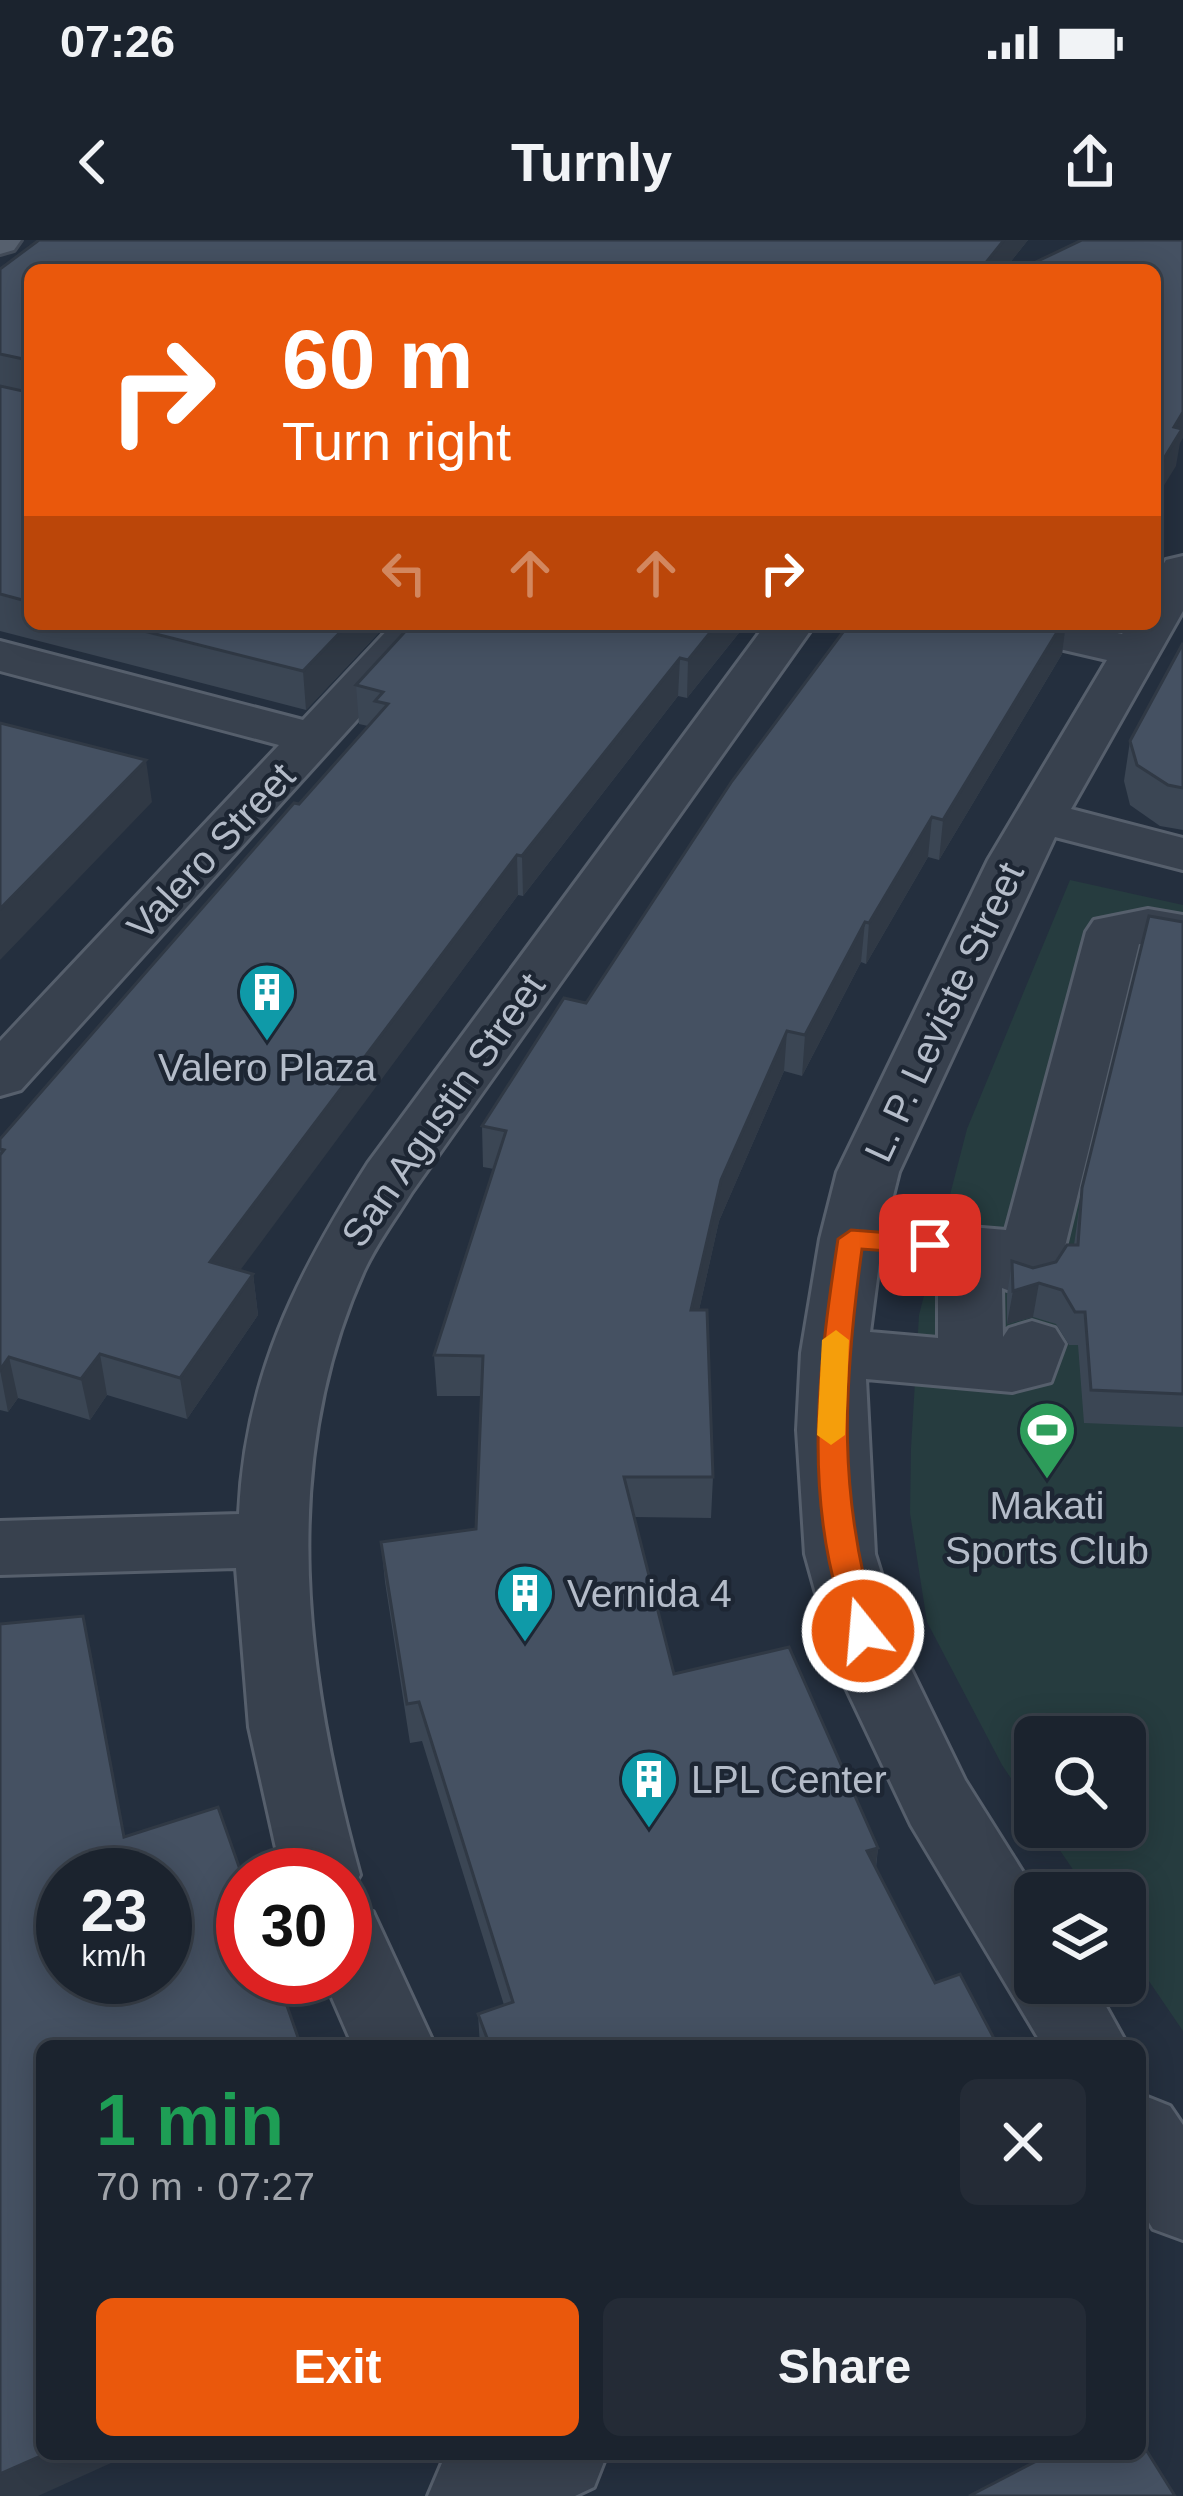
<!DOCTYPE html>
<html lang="en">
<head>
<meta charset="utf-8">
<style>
	:root { --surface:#1b232e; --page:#242b36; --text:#f1f3f6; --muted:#a0a4aa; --line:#39404a; --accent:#ea580c }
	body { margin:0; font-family:Arial,sans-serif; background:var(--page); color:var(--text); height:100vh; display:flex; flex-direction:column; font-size:45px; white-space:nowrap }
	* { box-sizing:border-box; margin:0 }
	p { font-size:39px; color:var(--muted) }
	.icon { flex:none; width:66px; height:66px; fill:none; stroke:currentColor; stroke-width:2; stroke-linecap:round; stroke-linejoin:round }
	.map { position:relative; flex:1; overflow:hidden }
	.side { position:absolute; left:36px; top:1800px; width:1110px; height:420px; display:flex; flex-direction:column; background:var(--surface); border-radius:18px; box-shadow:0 6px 30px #0003,0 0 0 3px var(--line) }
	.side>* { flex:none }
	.hud { position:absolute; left:24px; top:24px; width:1137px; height:366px; border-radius:18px; box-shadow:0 6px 30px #0003,0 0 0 3px var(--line); background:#ea580c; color:#fff; overflow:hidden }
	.fabs { position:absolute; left:1014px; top:1476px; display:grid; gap:24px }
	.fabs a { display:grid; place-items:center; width:132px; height:132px; border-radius:18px; background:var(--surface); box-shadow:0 6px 30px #0003,0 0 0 3px var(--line); font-size:60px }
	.speed { position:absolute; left:36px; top:1608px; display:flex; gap:24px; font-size:60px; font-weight:700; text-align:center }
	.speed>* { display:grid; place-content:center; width:156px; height:156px; border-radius:50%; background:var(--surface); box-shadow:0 6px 30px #0003,0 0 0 3px var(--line); line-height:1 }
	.speed small { font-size:30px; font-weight:400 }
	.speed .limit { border:18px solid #d22; background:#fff; color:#111 }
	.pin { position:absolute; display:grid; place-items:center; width:102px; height:102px; color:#fff; margin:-51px; border-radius:24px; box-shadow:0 6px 18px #0006 }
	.me { position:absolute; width:132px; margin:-66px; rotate:343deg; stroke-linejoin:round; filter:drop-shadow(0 0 9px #0008) }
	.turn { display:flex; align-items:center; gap:42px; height:252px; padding:0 60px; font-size:54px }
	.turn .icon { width:156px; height:156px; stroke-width:2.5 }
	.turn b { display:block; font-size:84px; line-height:102px }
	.lanes { display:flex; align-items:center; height:114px; padding:0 60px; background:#0003; justify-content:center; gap:60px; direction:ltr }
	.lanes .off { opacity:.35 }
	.round { display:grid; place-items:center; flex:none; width:126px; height:126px; border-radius:18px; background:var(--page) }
	.headline { display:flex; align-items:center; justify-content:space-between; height:204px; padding:0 60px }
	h1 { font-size:72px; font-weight:700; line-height:90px; color:#1e9e55 }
	.primary-button { display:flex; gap:24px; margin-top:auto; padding:24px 60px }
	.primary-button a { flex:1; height:138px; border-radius:18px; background:var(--accent); color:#fff; font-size:48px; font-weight:700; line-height:138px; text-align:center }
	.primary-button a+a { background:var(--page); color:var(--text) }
	.status { display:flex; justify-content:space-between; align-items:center; height:84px; padding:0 60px; background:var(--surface); direction:ltr }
	.status svg { height:33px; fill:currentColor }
	header { display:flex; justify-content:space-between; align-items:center; height:156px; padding:0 60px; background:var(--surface); font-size:54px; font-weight:700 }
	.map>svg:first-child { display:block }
	.green { fill:#263c3f }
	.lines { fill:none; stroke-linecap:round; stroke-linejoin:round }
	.minor-casing { stroke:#565f6c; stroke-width:6 }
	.major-casing { stroke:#414a57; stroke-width:6 }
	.minor { fill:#38414e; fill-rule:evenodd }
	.major { fill:#56606e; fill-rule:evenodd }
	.wall { fill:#3b4654 }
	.shaded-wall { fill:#303945 }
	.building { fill:#455162; stroke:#303945; stroke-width:3; fill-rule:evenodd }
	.route { fill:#ea580c; stroke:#983908; stroke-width:3 }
	.slow { fill:#f59e0b }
	.labels { text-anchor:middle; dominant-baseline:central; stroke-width:9; stroke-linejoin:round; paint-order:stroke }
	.street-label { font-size:39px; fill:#b4bcc9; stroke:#1d2633 }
	.poi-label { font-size:39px; fill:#b4bcc9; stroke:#1d2633 }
</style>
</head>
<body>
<div class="status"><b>07:26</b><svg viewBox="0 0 49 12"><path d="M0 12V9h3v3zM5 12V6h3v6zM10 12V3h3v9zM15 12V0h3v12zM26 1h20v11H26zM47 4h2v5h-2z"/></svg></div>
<header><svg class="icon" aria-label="back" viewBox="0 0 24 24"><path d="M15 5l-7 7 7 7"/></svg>Turnly<svg class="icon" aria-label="share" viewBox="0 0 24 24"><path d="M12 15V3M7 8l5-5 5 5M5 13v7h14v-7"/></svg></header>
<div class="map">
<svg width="1183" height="2256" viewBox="0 0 1183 2256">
	<rect width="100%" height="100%" fill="#242f3e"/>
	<polygon class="green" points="1070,640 1183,665 1183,1791 1125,1706 1125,1653 1089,1653 1044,1587 1125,1587 1125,1497 1035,1497 1035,1574 1002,1525 927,1382 910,1273 911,1208 919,1075 967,889"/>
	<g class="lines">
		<defs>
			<g id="minor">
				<path d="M1183,316V371L1071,569L1183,598V630L1055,597L899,932L887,980L1006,990L1086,692L1094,680L1148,669L1183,675V709L1139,704L1058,1035L1049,1051L1026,1057L1002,1048L1003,1097L1009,1088L1032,1081L1055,1088L1065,1104L1051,1142L1012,1152L866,1139L875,1314L911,1429L965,1540L1036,1653L1035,1743H1093L1128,1806H1043L911,1585L837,1429L805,1314L797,1190L801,1113L820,999L837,932L988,620L1107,420L995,394L988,384H1076L1122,394L1128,384H1155V338L1166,320ZM879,1023L938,1028V1098L870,1092Z"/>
				<polygon points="393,384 444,384 21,850 0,856 0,801 279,505 0,431 0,401 303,480"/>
				<path d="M766,384H815L412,952C396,978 377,1003 364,1031C277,1224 305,1437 360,1635L345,1660V1635H282L249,1487L236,1328L0,1335V1281L239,1274C245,1137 296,1036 368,923Z"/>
				<polygon points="345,1661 373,1672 435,1806 353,1806 323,1737 345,1737"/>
				<polygon points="1140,1854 1170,1866 1183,1885 1183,2000 1153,1989 1140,1968"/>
				<polygon points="461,2214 607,2214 594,2247 575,2256 428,2256 442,2223"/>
			</g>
			<polygon id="major" points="0,0 21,0 14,10 0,14"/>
		</defs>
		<use href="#minor" class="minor-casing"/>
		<use href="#major" class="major-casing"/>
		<use href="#minor" class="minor"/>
		<use href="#major" class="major"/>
	</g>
	<g class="wall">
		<polygon points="39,0 1028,0 1004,30 30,30 30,384 387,384 306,470 0,391 0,29"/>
		<polygon points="746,384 687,458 678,456 523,656 518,655 239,1030 253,1034 258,1075 187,1179 107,1155 90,1180 18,1158 8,1172 0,1170 0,899 368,486 359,484 356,445"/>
		<polygon points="849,384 1066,384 1062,414 939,620 928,617 866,724 861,722 802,836 784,831 719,981 699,1070 713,1237 711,1278 634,1277 674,1434 878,1608 876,1628 935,1743 998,1806 480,1806 478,1774 504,1765 422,1501 410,1503 385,1342 381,1302 476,1289 481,1156 437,1156 434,1115 494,929 483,927 482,886 586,763"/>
		<polygon points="1183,403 1183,590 1160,586 1130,565 1124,541 1130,501"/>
		<polygon points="1183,682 1183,1187 1084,1183 1078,1105 1069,1105 1056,1084 1033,1077 1007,1084 1007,1055 1012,1021 1033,1028 1056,1022 1074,1005 1082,948"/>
	</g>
	<g class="shaded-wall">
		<polygon points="1004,0 1028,0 1004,30 980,30"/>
		<polygon points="1183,172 1183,198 1180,203 1176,226 1155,260 1155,233 1174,187"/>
		<polygon points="348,384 387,384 306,470 303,431"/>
		<polygon points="717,384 746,384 687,458 688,420"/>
		<polygon points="1062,384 1066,384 1062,414 939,620 943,580"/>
		<polygon points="680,418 678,456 523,656 522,616"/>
		<polygon points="146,520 152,562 0,720 0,669"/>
		<polygon points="932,577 928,617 866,724 869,683"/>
		<polygon points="517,615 518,655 216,1063 210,1022"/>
		<polygon points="865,682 861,722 802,836 805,795"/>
		<polygon points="787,791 784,831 719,981 690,1110 691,1070 721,940"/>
		<polygon points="253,1034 258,1075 187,1179 180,1138"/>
		<polygon points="1039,1043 1033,1077 1007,1084 1013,1051"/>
		<polygon points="100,1114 107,1155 90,1180 81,1139"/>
		<polygon points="9,1117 18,1158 8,1172 0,1130"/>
		<polygon points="83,1376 92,1417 132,1635 124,1597"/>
		<polygon points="878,1608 873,1647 867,1611"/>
		<polygon points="45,2214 131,2214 38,2256 0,2256 0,2234"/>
	</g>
	<g class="building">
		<polygon points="39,0 1004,0 980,30 30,30 30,362 0,354 0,146 27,152 28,120 0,114 0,29"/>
		<polygon points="1082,0 1183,0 1183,172 1174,187 1182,189 1155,233 1155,30 1019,30"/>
		<polygon points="116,384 348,384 303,431"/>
		<polygon points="412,384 717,384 688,420 680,418 522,616 517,615 210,1022 253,1034 180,1138 100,1114 81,1139 9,1117 0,1130 0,915 4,910 0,909 0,899 294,563 299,564 388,464 375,461 383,452 356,445"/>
		<polygon points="849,384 1062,384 943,580 932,577 869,683 865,682 805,795 787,791 721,940 691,1070 707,1070 713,1237 624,1237 674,1434 789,1407 878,1608 867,1611 935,1743 960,1734 998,1806 490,1806 478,1774 513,1762 419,1462 407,1464 381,1302 476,1289 483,1116 434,1115 506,891 482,886 564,758 586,763 732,541"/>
		<polygon points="1183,403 1183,548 1168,545 1137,525 1130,501"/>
		<polygon points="0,483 146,520 0,669"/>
		<polygon points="1149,676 1183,682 1183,1154 1091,1150 1085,1072 1075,1072 1062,1050 1039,1043 1013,1051 1012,1021 1033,1028 1056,1022 1067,1005 1078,1005 1082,948"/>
		<path d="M83,1376L124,1597L218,1567L243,1638V1737H277L301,1806H42V2214H45L0,2234V1384ZM63,1635H165V1737H63Z"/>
		<polygon points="1140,2200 1175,2256 969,2256 1050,2214 1140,2214"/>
	</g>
	<path class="route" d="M851,990L930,996L943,1005L930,1014L862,1009C843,1148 837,1255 878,1391L863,1403C844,1397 843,1375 838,1357C804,1240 820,1118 838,999Z"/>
	<polygon class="slow" points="836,1090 849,1100 845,1195 831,1205 817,1195 822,1100"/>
	<defs>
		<symbol id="building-pin" viewBox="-11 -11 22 30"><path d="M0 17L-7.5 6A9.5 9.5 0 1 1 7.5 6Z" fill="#0f9aa8" stroke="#1d2633"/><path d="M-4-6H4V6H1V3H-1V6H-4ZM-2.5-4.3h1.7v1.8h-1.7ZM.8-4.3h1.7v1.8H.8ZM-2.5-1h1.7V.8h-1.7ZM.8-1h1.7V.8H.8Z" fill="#fff"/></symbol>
		<symbol id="stadium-pin" viewBox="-11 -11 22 30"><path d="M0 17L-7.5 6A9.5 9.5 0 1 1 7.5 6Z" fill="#2e9e5b" stroke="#1d2633"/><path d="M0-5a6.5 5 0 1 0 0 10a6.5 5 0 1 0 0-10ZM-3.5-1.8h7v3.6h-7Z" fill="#fff"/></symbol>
	</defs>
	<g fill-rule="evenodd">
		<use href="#building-pin" x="234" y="719" width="66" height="90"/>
		<use href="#stadium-pin" x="1014" y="1157" width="66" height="90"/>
		<use href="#building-pin" x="492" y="1320" width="66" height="90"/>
		<use href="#building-pin" x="616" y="1506" width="66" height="90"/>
	</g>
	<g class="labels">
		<g class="street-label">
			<text transform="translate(211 611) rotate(-47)">Valero Street</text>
			<text transform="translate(944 772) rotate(-65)">L. P. Leviste Street</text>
			<text transform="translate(443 870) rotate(-55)">San Agustin Street</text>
		</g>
		<g class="poi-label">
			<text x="267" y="827">Valero Plaza</text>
			<text x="1047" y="1265">Makati<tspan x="1047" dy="45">Sports Club</tspan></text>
			<text x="567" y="1353" text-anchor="start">Vernida 4</text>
			<text x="691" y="1539" text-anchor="start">LPL Center</text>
		</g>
	</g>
</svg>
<div class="fabs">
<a><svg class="icon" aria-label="search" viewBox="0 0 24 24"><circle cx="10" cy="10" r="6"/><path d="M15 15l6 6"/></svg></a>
<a><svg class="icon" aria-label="layers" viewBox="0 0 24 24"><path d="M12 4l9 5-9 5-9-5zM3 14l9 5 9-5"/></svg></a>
</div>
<div class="speed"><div>23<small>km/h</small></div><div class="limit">30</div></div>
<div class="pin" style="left:930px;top:1005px;background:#d93025"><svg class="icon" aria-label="arrive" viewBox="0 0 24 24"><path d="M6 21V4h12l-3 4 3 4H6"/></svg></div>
<svg class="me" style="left:863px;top:1391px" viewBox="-20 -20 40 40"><circle r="17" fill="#ea580c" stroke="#fff" stroke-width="3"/><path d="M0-11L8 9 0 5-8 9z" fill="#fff"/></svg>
<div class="hud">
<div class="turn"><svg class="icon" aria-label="right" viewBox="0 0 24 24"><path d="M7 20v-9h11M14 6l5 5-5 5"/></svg><div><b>60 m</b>Turn right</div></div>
<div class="lanes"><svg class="icon off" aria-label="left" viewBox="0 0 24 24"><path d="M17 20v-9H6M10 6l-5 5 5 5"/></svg><svg class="icon off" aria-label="ahead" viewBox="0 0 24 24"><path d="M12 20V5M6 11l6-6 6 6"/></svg><svg class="icon off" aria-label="ahead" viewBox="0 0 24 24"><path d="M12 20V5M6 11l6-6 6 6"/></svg><svg class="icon" aria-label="right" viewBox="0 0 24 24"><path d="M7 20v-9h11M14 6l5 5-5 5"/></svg></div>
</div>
<section class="side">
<div class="headline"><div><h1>1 min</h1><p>70 m · 07:27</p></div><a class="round"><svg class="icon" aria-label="close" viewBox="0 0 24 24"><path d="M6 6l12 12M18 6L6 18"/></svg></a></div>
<div class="primary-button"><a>Exit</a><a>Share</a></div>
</section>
</div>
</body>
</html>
